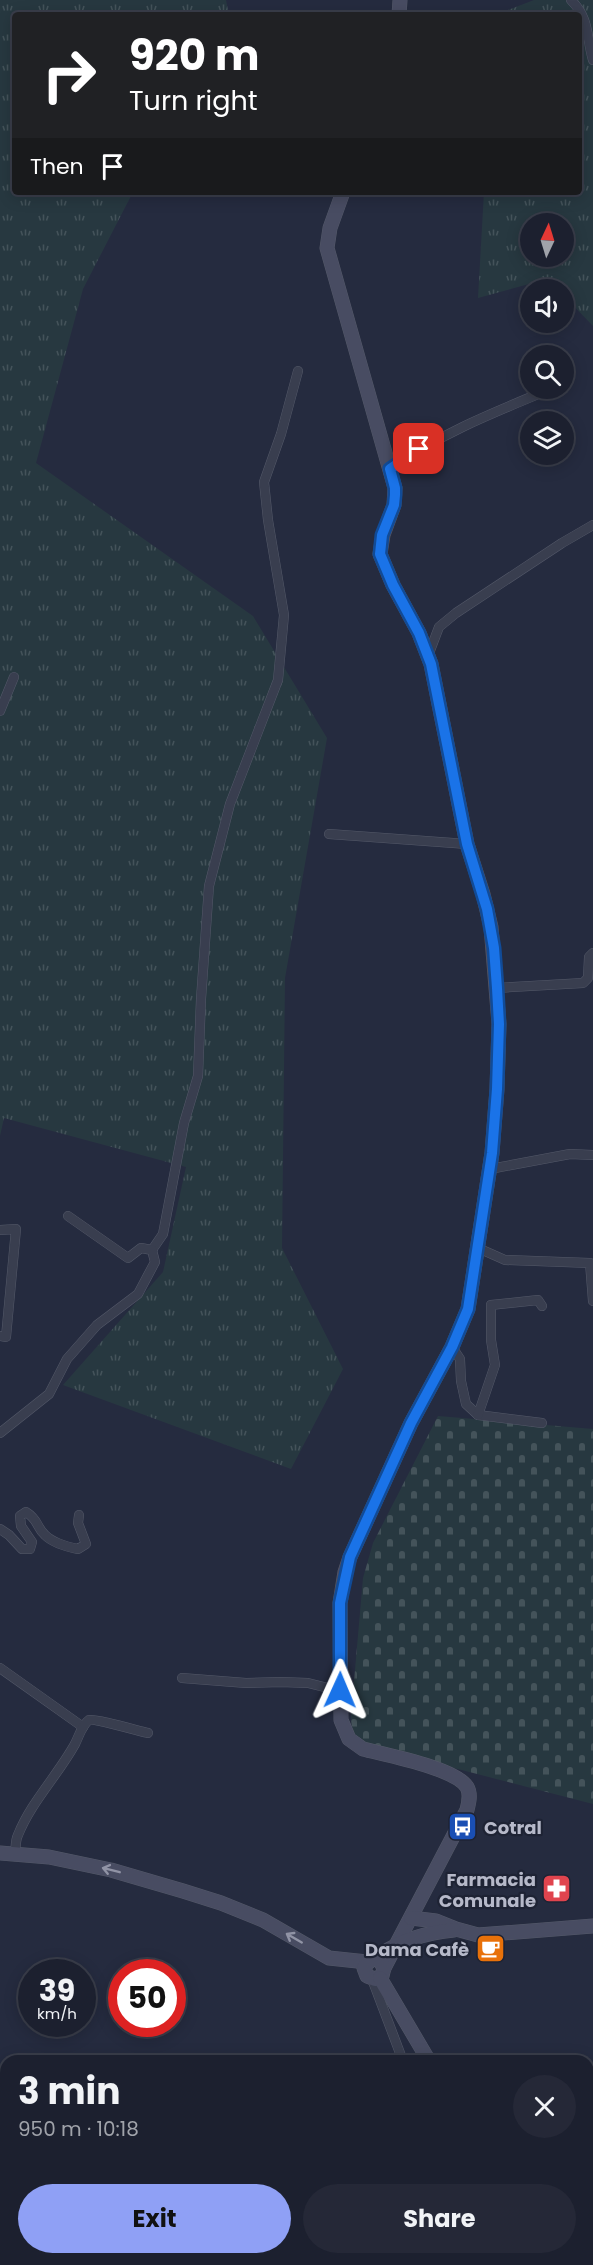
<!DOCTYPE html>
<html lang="en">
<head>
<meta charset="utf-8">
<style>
	:root { --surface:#1c202f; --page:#252837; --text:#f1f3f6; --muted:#a0a3aa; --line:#3a3e4b; --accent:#8fa0f5 }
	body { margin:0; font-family:Poppins,sans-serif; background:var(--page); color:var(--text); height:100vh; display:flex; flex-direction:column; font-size:22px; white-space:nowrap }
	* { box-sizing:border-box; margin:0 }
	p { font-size:20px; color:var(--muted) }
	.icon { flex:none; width:33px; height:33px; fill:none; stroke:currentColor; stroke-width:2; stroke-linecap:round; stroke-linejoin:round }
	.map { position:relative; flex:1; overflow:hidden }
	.panel { position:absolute; left:0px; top:2055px; width:594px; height:210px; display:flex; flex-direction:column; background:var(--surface); border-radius:18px 18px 0 0; box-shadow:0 3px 15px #0003,0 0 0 2px var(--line) }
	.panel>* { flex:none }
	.hud { position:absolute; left:12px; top:12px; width:570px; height:183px; border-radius:6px; box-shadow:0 3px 15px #0003,0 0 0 2px var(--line); background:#202124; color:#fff; overflow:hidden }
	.needle { width:39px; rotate:4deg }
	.fabs { position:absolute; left:520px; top:213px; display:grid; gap:12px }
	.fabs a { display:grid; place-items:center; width:54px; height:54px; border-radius:50%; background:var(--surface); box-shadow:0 3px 15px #0003,0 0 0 2px var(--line); font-size:30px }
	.speed { position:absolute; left:18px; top:1959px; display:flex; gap:12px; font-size:30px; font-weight:700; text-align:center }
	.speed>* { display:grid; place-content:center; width:78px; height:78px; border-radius:50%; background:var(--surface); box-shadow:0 3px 15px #0003,0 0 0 2px var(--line); line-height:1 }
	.speed small { font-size:15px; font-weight:400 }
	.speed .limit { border:9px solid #d22; background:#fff; color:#111 }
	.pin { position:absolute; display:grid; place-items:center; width:51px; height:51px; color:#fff; margin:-26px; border-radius:12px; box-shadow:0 3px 9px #0006 }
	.me { position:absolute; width:66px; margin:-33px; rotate:1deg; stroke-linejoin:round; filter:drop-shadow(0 0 4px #0008) }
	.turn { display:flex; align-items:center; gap:21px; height:126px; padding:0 18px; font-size:27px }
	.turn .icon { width:78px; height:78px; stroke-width:2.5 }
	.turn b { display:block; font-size:42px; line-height:51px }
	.then { display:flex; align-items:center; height:57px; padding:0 18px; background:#0003; gap:12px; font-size:22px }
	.round { display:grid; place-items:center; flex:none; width:63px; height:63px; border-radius:32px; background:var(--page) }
	.overview { display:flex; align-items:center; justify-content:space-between; height:102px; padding:0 18px }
	h1 { font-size:36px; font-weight:700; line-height:45px }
	.cta { display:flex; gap:12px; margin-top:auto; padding:12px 18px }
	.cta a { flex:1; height:69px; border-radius:36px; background:var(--accent); color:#111; font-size:24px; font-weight:700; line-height:69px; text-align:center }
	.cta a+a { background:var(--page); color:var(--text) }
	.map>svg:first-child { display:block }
	.grass { fill:url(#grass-tufts); fill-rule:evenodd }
	.cemetery { fill:url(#cemetery-stones) }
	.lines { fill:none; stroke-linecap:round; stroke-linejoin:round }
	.street-casing { stroke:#545969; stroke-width:10 }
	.secondary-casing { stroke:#545969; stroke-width:15 }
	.street { stroke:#393e4f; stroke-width:9 }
	.secondary { stroke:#484c62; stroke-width:14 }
	.oneway { stroke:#9093a5 }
	.route-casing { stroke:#114b97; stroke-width:15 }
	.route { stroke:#1a73e8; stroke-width:10 }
	.labels { text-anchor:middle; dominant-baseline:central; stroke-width:4.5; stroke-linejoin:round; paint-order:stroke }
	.poi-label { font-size:18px; font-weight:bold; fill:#b6b9c9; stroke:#1e2334; text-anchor:end }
</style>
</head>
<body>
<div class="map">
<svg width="593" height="2265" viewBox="0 0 593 2265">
	<defs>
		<pattern id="grass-tufts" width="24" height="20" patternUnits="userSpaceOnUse" patternTransform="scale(1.5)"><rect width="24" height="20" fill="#273840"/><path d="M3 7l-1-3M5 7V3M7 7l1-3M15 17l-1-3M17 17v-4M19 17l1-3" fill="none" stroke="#44535a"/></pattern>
		<pattern id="cemetery-stones" width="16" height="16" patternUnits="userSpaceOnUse" patternTransform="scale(1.5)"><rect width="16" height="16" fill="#273840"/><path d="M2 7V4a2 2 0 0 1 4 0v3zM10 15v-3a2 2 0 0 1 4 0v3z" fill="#44535a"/></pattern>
	</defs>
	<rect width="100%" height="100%" fill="#252b3f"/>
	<g class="grass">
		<polygon points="0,0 226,0 229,15 15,15 15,192 133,192 83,289 36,463 253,616 327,738 285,978 282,1248 343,1369 291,1469 63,1385 163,1272 186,1167 4,1118 0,1136"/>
		<path d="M534,0H593V326L564,296V290L557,289L547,279L478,298L484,192H579V15H495ZM531,224H564V256H531Z"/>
	</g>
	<path class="cemetery" d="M438,1416L593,1429V1804L365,1745C355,1736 351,1731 351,1716L363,1578L373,1543Z"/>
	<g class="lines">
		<defs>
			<g id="street">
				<path d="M571,0C590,19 586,36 593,60"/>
				<path d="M390,469C441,433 495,412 553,388"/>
				<polyline points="428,656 439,627 456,613 562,543 593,525"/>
				<polyline points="0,711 14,677"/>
				<polyline points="329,834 467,844"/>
				<polyline points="497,988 583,983 588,978 589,957 593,953"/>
				<polyline points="490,1169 570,1154 593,1155"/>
				<polyline points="0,1230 16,1229 6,1337 0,1336"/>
				<polyline points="478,1248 505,1260 590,1263 593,1301"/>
				<polyline points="152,1250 163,1234 184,1123 198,1076 201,999 209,886 230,804 278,680 284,615 268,520 264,482 281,434 298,371"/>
				<polyline points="452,1347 460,1359 461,1381 466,1404 478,1415 542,1423"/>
				<polyline points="478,1415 495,1365 491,1340 491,1305 538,1300 542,1306"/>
				<polyline points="0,1433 49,1394 67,1359 97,1325 138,1294 155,1262 152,1250 141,1248 128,1258 68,1216"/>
				<path d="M0,1529L9,1535L22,1549H30L32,1542L21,1526L20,1516L26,1512C39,1520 36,1527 45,1535C53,1543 68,1547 78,1549L86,1544L78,1523L79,1515"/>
				<polyline points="0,1668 83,1727"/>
				<polyline points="182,1678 246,1683 281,1682 308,1683 340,1691"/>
				<path d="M15,1854C16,1848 15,1841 18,1835C31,1802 58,1775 75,1744C79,1736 82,1725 89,1720C93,1718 139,1731 148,1733"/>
				<polyline points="372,1979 403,2061"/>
				<polyline points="419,2265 420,2259"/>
			</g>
			<g id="secondary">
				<polyline points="399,15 400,0"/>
				<path d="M343,192L330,228L327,248L395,488L394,505L383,535L380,554L393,585L419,633L431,664L467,844L483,894L491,927L499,1024L497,1089L492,1153L468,1309L452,1347L411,1423L350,1557L345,1572L340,1603L341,1720L349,1739L363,1749C386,1755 455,1768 467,1787C471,1794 469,1802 467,1810L384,1968"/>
				<polyline points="0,1853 49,1857 111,1870 183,1891 221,1903 263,1920 329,1958 367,1962"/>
				<polyline points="411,1918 436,1921 456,1929 478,1935 593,1926"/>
				<path d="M380,1961L384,1968L382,1976L375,1979L367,1976L364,1968C367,1961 372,1960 378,1956C402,1940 425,1933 454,1930"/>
				<polyline points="380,1978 429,2061"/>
				<polyline points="570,2259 575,2265"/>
			</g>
		</defs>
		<use href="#street" class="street-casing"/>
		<use href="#secondary" class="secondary-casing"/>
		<use href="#street" class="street"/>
		<use href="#secondary" class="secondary"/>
	</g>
	<defs><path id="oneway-shaft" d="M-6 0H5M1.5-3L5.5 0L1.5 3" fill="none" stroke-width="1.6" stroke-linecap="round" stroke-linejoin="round" transform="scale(1.5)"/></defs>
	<g class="oneway">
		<use href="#oneway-shaft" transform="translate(111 1870) rotate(-166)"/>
		<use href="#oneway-shaft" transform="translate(294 1938) rotate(-150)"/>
	</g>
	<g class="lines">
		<defs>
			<polyline id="route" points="340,1690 340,1603 350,1557 411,1423 452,1347 468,1309 492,1153 497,1089 499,1024 497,988 494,948 487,909 467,844 431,664 419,633 393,585 380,554 382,535 394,505 395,495 395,488 390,469 419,449"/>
		</defs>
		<use href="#route" class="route-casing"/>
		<use href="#route" class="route"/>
	</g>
	<defs>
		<symbol id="bus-square" viewBox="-11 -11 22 22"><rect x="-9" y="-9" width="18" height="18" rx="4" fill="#1a4fb4" stroke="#1e2334"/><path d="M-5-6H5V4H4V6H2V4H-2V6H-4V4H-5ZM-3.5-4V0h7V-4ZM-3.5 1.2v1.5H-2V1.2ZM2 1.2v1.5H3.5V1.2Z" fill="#fff"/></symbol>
		<symbol id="pharmacy-square" viewBox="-11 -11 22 22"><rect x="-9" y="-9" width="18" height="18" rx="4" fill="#e0444e" stroke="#1e2334"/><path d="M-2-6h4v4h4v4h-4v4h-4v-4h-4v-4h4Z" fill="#fff"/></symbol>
		<symbol id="cafe-square" viewBox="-11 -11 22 22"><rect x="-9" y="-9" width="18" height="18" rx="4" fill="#e8710a" stroke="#1e2334"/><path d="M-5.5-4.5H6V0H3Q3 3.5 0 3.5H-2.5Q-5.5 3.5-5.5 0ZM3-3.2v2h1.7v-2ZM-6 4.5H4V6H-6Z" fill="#fff"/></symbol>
	</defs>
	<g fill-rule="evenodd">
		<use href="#bus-square" x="446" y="1810" width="33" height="33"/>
		<use href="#pharmacy-square" x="540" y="1872" width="33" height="33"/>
		<use href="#cafe-square" x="474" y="1932" width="33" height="33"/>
	</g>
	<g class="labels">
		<g class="poi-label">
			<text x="484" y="1827" text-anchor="start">Cotral</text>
			<text x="536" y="1879">Farmacia<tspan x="536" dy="21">Comunale</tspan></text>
			<text x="469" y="1949">Dama Cafè</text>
		</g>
	</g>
</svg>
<div class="fabs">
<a><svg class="needle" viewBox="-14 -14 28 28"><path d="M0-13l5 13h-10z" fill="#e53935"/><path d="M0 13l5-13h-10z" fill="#a0a3aa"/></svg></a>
<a><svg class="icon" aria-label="sound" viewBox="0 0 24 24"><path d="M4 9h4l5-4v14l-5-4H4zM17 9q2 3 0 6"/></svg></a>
<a><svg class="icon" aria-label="search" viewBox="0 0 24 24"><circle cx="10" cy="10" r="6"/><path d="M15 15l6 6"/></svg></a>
<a><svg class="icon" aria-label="layers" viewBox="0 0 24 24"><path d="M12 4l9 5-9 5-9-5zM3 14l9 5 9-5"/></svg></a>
</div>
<div class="speed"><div>39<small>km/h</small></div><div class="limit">50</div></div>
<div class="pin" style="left:419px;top:449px;background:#d93025"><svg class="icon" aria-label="arrive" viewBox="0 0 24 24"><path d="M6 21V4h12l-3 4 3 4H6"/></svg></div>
<svg class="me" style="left:340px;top:1690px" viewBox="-20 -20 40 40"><path d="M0-17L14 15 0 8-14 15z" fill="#1a73e8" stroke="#fff" stroke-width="4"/></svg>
<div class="hud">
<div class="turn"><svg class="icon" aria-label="right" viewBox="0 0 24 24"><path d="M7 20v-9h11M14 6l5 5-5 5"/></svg><div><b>920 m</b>Turn right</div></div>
<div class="then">Then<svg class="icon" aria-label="arrive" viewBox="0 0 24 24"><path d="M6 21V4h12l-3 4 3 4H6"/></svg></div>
</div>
<section class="panel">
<div class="overview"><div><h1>3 min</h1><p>950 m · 10:18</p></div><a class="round"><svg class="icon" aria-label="close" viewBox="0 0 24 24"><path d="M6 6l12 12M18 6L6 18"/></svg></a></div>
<div class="cta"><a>Exit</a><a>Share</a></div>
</section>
</div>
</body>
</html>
